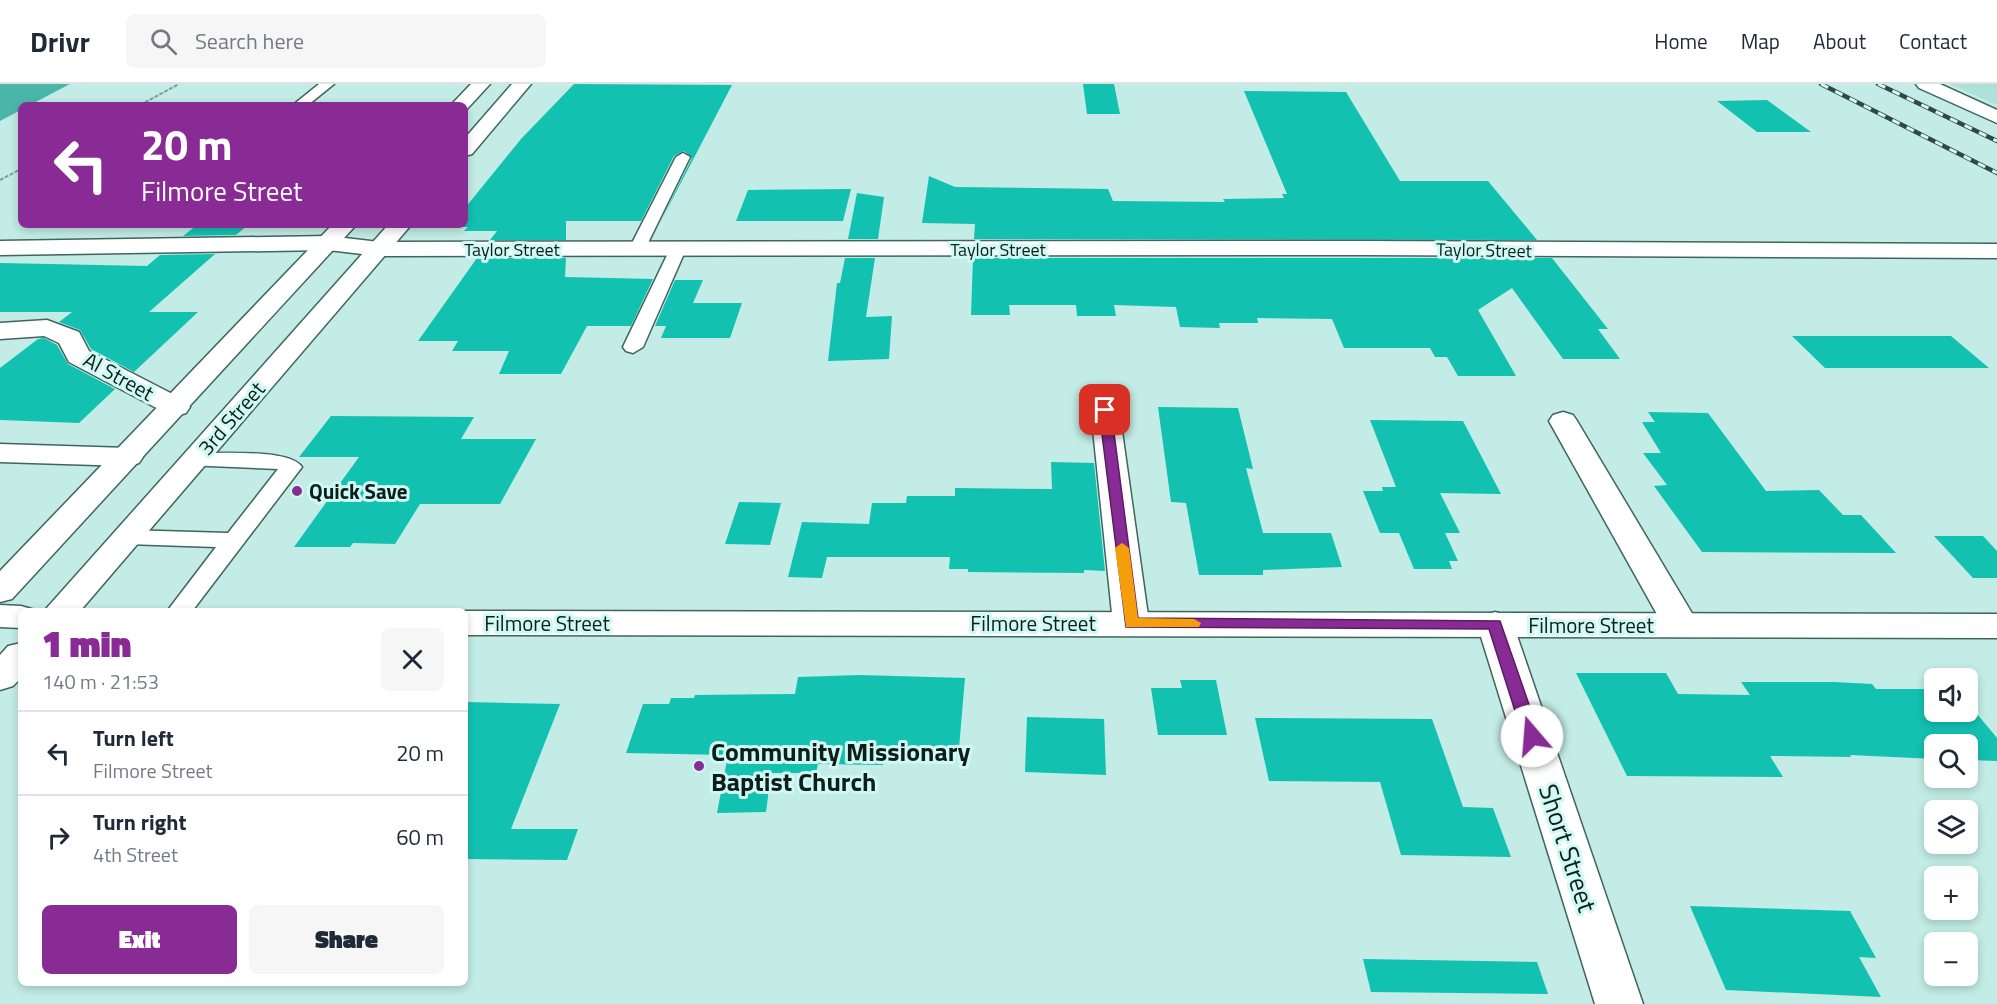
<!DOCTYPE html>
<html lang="en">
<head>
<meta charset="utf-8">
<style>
	:root { --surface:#fff; --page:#f6f6f7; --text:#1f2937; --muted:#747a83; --line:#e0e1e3; --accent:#892b95 }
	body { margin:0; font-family:"Titillium Web",sans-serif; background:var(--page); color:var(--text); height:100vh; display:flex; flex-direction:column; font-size:22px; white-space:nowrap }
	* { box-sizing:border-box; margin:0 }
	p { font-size:20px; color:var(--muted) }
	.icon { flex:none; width:33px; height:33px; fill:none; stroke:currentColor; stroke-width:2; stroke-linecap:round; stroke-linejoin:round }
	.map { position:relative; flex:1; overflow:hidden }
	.side { position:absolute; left:18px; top:524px; width:450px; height:378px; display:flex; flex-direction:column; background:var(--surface); border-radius:9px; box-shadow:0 3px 9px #0003 }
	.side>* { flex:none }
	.banner { position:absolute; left:18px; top:18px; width:450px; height:126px; border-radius:9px; box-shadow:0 3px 9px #0003; background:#892b95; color:#fff; overflow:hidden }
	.tools { position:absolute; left:1924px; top:584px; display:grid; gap:12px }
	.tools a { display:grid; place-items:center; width:54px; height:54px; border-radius:9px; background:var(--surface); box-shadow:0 3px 9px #0003; font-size:30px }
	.pin { position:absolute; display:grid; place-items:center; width:51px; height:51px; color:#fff; margin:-26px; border-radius:12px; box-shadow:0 3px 9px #0006 }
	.me { position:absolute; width:66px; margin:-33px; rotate:342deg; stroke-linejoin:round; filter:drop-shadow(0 0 4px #0008) }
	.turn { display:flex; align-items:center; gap:21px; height:126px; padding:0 24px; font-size:27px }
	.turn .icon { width:78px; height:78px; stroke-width:2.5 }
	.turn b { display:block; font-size:42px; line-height:51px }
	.round { display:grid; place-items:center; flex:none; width:63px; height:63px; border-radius:9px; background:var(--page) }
	.head { display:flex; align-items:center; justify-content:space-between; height:102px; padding:0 24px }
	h1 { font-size:36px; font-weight:800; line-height:45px; color:var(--accent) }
	.primary-button { display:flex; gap:12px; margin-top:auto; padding:12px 24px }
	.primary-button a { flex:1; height:69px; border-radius:9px; background:var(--accent); color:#fff; font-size:24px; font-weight:800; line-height:69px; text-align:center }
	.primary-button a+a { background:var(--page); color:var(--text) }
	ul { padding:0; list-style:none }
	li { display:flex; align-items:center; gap:18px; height:84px; padding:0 24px; border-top:2px solid var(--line) }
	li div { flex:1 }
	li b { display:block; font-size:22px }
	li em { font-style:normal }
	header { display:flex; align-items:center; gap:36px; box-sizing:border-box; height:84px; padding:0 30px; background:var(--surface); border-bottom:2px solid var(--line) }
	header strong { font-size:28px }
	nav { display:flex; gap:33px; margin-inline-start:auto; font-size:21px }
	.search { width:420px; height:54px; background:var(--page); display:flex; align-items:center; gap:15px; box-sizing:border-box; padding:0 21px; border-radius:9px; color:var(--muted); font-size:22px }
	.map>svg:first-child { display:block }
	.built { fill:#aee2d9 }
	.forest { fill:#49b6a9 }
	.building { fill:#13c1b1 }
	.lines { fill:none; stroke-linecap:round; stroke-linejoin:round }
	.lane-casing { stroke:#3f655f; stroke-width:3 }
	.street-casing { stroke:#3f655f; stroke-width:3 }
	.secondary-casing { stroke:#3f655f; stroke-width:3 }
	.path { stroke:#7f9f9a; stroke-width:2; stroke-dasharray:4 1.5; stroke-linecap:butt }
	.lane { fill:#fff; fill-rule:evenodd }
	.street { fill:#fff; fill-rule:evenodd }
	.secondary { fill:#fff; fill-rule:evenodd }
	.rail-casing { stroke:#324743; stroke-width:4.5 }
	.rail { stroke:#cff9f2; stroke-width:3; stroke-dasharray:8; stroke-linecap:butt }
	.route { fill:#892b95; stroke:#591c61; stroke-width:1.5 }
	.slow { fill:#f59e0b }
	.poi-dot { fill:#892b95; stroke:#cff9f2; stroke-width:2 }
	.labels { text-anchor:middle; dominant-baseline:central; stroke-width:6; stroke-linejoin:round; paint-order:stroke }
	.far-street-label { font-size:18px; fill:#0e1e1b; stroke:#cff9f2 }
	.street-label { font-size:21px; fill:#0e1e1b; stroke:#cff9f2 }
	.poi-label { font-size:21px; font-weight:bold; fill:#0e1e1b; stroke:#cff9f2; text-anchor:start }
	.near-poi-label { font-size:26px; font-weight:bold; fill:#0e1e1b; stroke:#cff9f2; text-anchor:start }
	.near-street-label { font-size:26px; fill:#0e1e1b; stroke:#cff9f2 }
</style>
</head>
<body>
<header>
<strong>Drivr</strong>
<div class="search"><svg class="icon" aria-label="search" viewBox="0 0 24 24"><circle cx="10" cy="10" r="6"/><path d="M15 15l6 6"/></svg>Search here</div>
<nav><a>Home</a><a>Map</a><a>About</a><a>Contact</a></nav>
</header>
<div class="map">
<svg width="1997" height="920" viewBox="0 0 1997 920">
	<rect width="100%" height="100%" fill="#c2ece5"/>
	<polygon class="built" points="1949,0 1997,0 1997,21"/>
	<polygon class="forest" points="0,0 70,0 30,21 21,21 21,26 0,37"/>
	<g class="building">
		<polygon points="574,0 732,1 661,137 692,74 684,67 674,72 641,137 566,137 566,156 490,156 497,147 464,147 468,143 450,143 465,141 465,124 521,55"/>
		<polygon points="1083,0 1114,0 1120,30 1087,30"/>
		<polygon points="1244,7 1346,8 1400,97 1488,97 1537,156 974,155 975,140 922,139 929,92 955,103 1108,105 1113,117 1225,118 1223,115 1284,114 1282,110 1287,110"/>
		<polygon points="1767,16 1811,48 1757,48 1717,17"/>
		<polygon points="851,105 843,137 736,137 748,106"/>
		<polygon points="857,109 884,113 878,155 848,155"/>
		<polygon points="197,141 248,141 236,151 183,152"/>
		<polygon points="215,170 149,228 198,228 134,288 91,265 80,246 59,238 72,228 0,228 0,179 147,182 160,171"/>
		<polygon points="477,174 566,174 565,193 653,195 631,242 587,242 561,290 499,290 509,267 452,267 458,257 418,257"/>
		<polygon points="845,174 875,174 866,233 892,232 889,275 828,277 837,199 840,199"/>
		<polygon points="973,174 1552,174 1608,245 1598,245 1620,275 1563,275 1512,204 1478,226 1516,292 1458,292 1447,273 1435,273 1430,264 1344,264 1332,235 1257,234 1258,239 1219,239 1220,244 1180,243 1176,223 1114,221 1116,232 1077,232 1076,221 1009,221 1010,231 971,231"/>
		<polygon points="675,196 703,196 693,219 742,219 730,254 661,254 666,242 655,242"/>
		<polygon points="1792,252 1951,252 1989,284 1825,284"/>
		<polygon points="44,254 57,261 68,280 115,305 79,339 0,336 0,284 38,255"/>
		<polygon points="1158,323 1238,324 1253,385 1246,384 1263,449 1331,449 1342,483 1263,486 1263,491 1199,491 1186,419 1171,418"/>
		<polygon points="1648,328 1708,329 1766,407 1819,406 1843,431 1861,431 1896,469 1702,468 1654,402 1667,401 1643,369 1661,369 1642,338 1655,338"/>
		<polygon points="331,332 474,333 461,355 536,355 500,420 420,420 395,460 353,459 350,463 294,463 359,373 299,373"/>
		<polygon points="1370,336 1463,337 1501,410 1440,409 1460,449 1445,449 1458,477 1449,477 1452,485 1414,485 1399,449 1380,449 1363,407 1383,407 1382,403 1396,403"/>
		<polygon points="1051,378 1094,379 1105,487 1084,486 1084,489 968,488 968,485 949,485 950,473 827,473 822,494 788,493 802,438 869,440 872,419 906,419 907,412 955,412 955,404 1052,405"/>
		<polygon points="739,418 781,419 770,461 725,460"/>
		<polygon points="1934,452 1983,452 1997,467 1997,494 1973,494"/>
		<polygon points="1576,589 1666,589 1678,610 1750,611 1741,598 1834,598 1872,600 1876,605 1935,605 1935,627 1968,627 1968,619 1997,654 1997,677 1968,676 1968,660 1935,660 1935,675 1850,671 1851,673 1770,672 1783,693 1627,692"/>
		<polygon points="860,591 965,594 959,664 885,662 883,681 818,680 816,689 771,689 766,728 717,729 728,671 626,669 643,620 669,620 671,614 694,614 695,611 795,610 798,593"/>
		<polygon points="1180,596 1216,596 1227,651 1158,651 1151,604 1182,604"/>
		<polygon points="465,618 560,620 511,745 578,745 567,776 465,775"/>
		<polygon points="1027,633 1104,635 1106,691 1025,688"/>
		<polygon points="1255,634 1432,635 1463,723 1493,724 1511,773 1401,771 1380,698 1269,697"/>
		<polygon points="1690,822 1850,827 1876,874 1859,873 1881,913 1726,906"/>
		<polygon points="1363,875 1537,878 1548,910 1371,908"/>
	</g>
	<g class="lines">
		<defs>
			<g id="lane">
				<polygon points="319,0 334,0 308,21 293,21"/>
				<polygon points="683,69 690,73 645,165 643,169 631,169 629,165 676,73"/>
				<polygon points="678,160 686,165 643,263 633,269 626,267 623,263 670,165"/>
				<path d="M194,369C217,370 289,364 302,383L193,526H168L216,463L126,460L118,458L114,453L118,448L126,446L228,449L278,385L186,381L183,376L186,371Z"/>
			</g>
			<g id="street">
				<polygon points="1916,0 1940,0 1997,26 1997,39 1919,4"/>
				<polygon points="328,152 379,158 1363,157 1997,160 1997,174 1363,171 379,172 328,166 0,171 0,157"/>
				<polygon points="47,236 79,248 89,267 186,317 190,323 186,329 176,332 166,329 69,278 59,259 44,252 0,255 0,239"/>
				<polygon points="1105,317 1115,320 1119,326 1149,539 1144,547 1131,551 1118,547 1113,539 1091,326 1095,320"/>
				<polygon points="1563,328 1573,331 1577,337 1699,541 1694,549 1681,553 1668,549 1663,541 1549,337 1553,331"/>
				<polygon points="0,360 128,364 139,367 143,373 139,379 128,382 0,378"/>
				<polygon points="1495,528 1508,532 1513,540 1643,920 1595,920 1477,540 1482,532"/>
			</g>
			<g id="secondary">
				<polygon points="471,0 490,0 467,25 465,21 451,21"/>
				<polygon points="512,0 531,0 472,70 465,72 465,54"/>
				<polygon points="332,141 356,141 12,515 0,518 0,487"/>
				<polygon points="388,141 411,141 81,526 45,526"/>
				<polygon points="0,521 21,522 35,526 21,526 21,544 0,543"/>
				<polygon points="465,527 1997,530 1997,554 465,551"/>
				<polygon points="21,559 21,594 13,602 0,606 0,571 8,562"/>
			</g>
		</defs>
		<use href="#lane" class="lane-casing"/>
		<use href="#street" class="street-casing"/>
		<use href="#secondary" class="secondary-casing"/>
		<g class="path">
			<polyline points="140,21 179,0"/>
			<polyline points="0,96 21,85"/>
		</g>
		<use href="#lane" class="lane"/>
		<use href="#street" class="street"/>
		<use href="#secondary" class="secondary"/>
		<defs>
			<g id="rail">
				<polyline points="1821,0 1997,89"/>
				<polyline points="1878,0 1997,57"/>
			</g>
		</defs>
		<use href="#rail" class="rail-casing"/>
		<use href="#rail" class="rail"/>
	</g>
	<polygon class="route" points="1105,322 1111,326 1138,534 1500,537 1540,652 1537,656 1532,658 1523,652 1489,545 1126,543 1099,326"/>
	<polygon class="slow" points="1122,459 1129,464 1138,534 1194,535 1201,539 1199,543 1126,543 1115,464"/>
	<g class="poi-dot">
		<circle cx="297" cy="407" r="6"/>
		<circle cx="699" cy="682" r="6"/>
	</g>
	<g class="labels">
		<g class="far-street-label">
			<text x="512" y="165">Taylor Street</text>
			<text x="998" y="165">Taylor Street</text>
			<text transform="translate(1484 166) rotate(1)">Taylor Street</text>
		</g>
		<g class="street-label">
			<text transform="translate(119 292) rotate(29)">Al Street</text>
			<text transform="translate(231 334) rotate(-49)">3rd Street</text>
			<text x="547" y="539">Filmore Street</text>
			<text x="1033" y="539">Filmore Street</text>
			<text x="1591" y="541">Filmore Street</text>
		</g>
		<g class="poi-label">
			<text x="309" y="407">Quick Save</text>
		</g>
		<g class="near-poi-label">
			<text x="711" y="667">Community Missionary<tspan x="711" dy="30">Baptist Church</tspan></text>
		</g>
		<g class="near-street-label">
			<text transform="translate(1568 764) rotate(72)">Short Street</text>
		</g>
	</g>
</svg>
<div class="tools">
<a><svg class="icon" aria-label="sound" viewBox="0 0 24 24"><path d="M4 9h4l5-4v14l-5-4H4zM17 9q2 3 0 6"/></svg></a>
<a><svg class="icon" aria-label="search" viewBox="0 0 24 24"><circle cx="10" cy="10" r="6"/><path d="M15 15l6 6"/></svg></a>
<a><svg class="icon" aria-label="layers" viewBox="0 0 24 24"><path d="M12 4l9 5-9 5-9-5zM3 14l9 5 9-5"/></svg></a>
<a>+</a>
<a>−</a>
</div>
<div class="pin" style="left:1105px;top:326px;background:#d93025"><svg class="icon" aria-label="arrive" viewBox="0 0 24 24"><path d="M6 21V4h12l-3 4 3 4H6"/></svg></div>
<svg class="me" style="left:1532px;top:652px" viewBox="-20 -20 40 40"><circle r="19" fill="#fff"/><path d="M0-13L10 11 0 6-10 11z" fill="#892b95"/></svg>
<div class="banner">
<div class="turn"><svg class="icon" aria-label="left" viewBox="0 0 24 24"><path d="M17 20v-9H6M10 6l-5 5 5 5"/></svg><div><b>20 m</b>Filmore Street</div></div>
</div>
<section class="side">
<div class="head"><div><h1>1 min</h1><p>140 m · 21:53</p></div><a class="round"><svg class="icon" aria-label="close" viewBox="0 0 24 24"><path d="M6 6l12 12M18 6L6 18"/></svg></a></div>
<ul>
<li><svg class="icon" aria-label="left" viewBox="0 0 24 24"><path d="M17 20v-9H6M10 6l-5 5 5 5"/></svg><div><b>Turn left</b><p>Filmore Street</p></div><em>20 m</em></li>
<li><svg class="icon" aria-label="right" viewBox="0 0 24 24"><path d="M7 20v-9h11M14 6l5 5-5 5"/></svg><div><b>Turn right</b><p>4th Street</p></div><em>60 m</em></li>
</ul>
<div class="primary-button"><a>Exit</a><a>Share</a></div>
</section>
</div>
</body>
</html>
